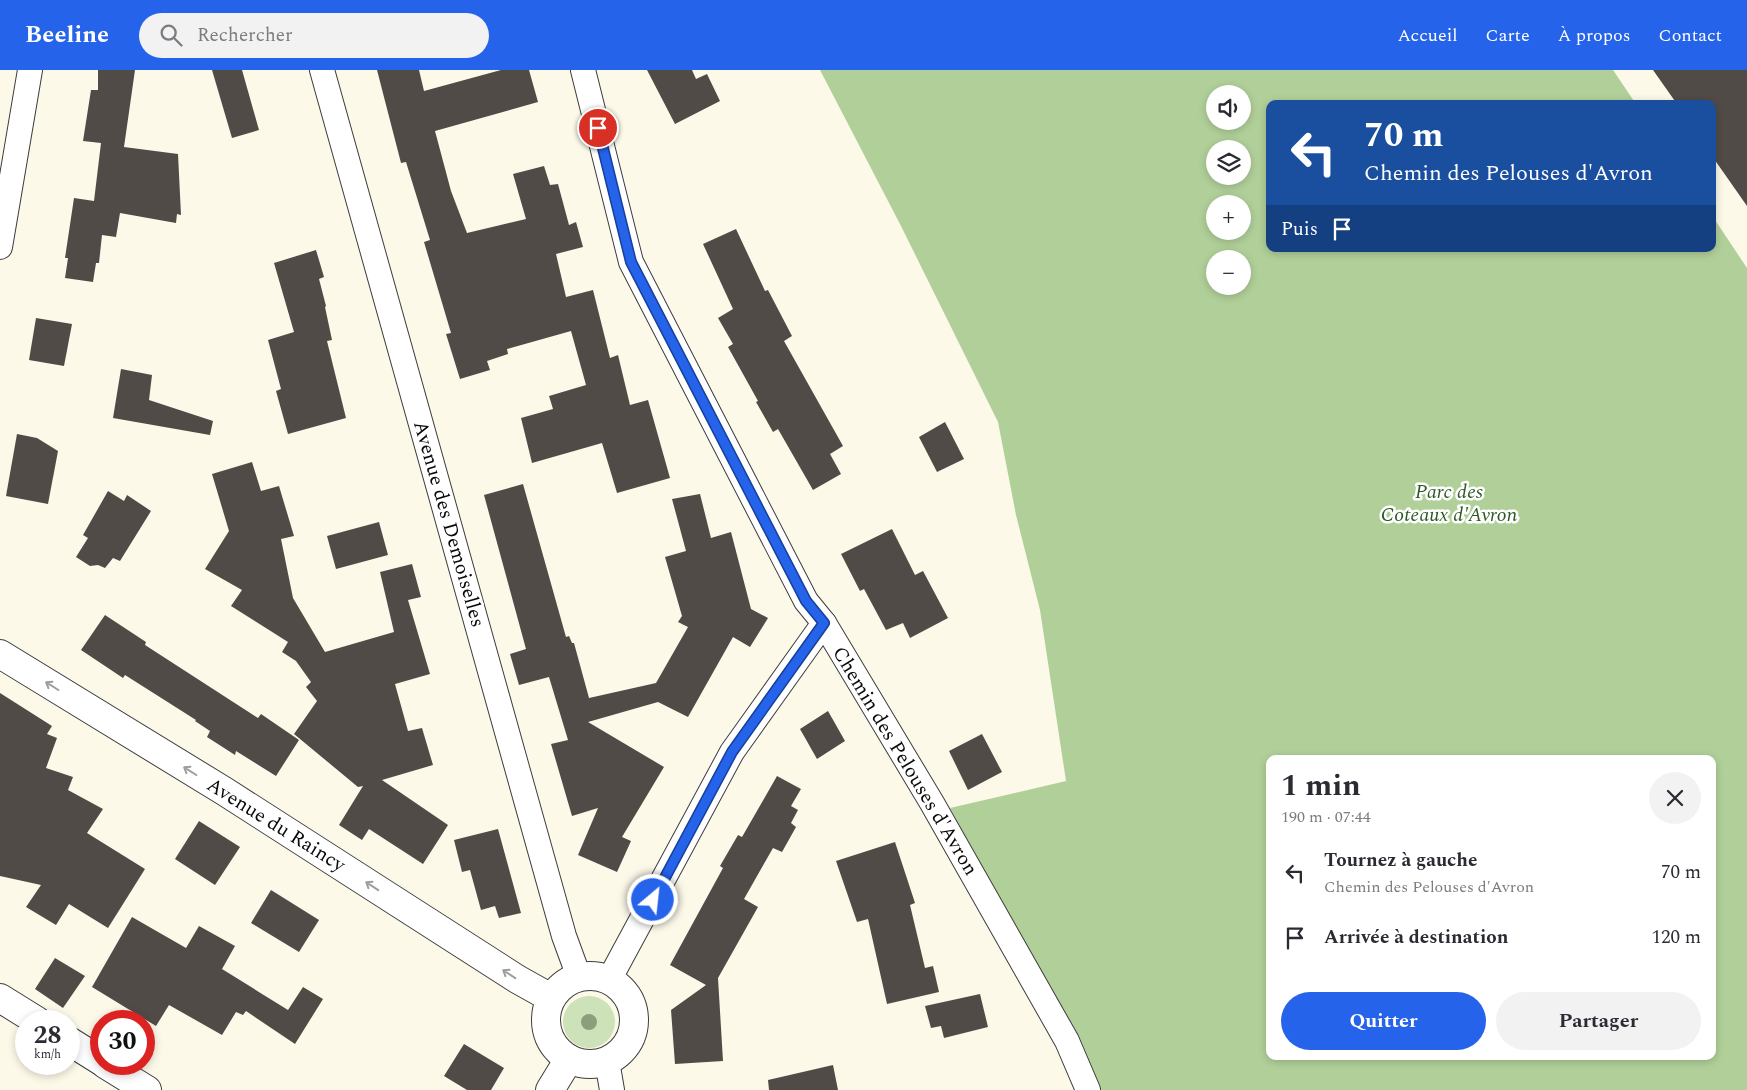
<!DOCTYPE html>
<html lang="fr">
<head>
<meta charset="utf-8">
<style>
	:root { --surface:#fff; --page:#f2f2f3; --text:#2b2b33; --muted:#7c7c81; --accent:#2563eb }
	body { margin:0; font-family:Spectral,serif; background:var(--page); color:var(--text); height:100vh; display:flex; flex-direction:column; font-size:19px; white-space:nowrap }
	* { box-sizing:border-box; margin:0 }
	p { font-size:16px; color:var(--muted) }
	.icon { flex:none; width:28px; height:28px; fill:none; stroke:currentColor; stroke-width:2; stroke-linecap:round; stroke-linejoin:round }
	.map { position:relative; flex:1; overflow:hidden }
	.details { position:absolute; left:1266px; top:685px; width:450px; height:305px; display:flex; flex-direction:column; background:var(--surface); border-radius:10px; box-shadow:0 2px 8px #0003 }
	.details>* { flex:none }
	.top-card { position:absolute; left:1266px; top:30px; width:450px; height:152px; border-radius:10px; box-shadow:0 2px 8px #0003; background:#1a4fa0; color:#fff; overflow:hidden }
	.controls { position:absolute; left:1206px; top:15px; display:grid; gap:10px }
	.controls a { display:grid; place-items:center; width:45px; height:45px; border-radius:50%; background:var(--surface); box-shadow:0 2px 8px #0003; font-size:25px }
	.speed { position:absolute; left:15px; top:940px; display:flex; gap:10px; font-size:25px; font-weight:700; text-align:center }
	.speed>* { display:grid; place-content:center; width:65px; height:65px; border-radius:50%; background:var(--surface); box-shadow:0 2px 8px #0003; line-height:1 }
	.speed small { font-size:12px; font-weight:400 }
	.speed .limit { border:8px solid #d22; background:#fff; color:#111 }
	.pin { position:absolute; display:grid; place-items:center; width:42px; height:42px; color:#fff; margin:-21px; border:2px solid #fff; border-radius:50%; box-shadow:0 1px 5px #0007 }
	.me { position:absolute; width:55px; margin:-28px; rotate:28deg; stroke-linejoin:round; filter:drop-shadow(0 0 4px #0008) }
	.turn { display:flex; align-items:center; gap:18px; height:105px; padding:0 15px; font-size:22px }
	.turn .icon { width:65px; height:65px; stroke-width:2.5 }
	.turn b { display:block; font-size:35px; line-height:42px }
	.then { display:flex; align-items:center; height:48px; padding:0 15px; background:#0003; gap:10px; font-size:19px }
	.round { display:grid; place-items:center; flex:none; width:52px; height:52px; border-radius:26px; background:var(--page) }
	.overview { display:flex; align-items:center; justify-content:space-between; height:85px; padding:0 15px }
	h1 { font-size:30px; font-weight:700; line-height:38px }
	.primary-button { display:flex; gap:10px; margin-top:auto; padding:10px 15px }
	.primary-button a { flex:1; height:58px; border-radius:30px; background:var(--accent); color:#fff; font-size:20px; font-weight:700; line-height:58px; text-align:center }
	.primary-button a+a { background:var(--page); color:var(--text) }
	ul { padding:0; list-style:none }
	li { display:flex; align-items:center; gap:15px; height:65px; padding:0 15px }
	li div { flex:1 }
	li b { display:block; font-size:19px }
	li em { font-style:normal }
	header { display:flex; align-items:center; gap:30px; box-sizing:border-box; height:70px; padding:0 25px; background:var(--accent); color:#fff }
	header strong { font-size:24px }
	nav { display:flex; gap:28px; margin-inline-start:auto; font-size:18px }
	.search { width:350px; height:45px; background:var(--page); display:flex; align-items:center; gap:12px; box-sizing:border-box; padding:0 18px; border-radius:28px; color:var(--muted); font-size:19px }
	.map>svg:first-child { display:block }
	.green { fill:#cde2b8 }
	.forest { fill:#b1d099; fill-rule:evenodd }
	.building { fill:#514b47 }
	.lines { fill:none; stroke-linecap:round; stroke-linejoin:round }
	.minor-casing { stroke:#3d3d3d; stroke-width:26 }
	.tertiary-casing { stroke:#3d3d3d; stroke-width:30 }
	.minor { stroke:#fff; stroke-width:24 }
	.tertiary { stroke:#fff; stroke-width:28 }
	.tree { fill:#8aa07c }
	.oneway { stroke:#9d9d9d }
	.route-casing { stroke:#184099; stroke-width:12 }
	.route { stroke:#2563eb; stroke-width:9 }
	.labels { text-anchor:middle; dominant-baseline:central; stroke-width:5; stroke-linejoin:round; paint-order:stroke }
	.park-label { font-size:20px; font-style:italic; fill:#2d5823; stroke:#fff }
	.street-label { font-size:20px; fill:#0a0a0a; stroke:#fff }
</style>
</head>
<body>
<header>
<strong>Beeline</strong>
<div class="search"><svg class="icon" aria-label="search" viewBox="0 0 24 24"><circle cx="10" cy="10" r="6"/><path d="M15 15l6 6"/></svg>Rechercher</div>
<nav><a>Accueil</a><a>Carte</a><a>À propos</a><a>Contact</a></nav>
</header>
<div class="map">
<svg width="1747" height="1020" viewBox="0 0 1747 1020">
	<rect width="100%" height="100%" fill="#fcf9e9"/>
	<circle class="green" cx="589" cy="952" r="26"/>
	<path class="forest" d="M820,0H1613L1636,34H1270V179H1712L1713,147L1747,198V1020H1096L1032,892L950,738L1066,711L1040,540L1016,445L998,352L901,156ZM1215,24H1242V51H1215ZM1215,79H1242V106H1215ZM1215,134H1242V161H1215ZM1215,189H1242V216H1215ZM1270,689H1712V986H1270Z"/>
	<g class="building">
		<polygon points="98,0 135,0 124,77 178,84 181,145 177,144 176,153 120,143 116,167 102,165 99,193 96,193 93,212 65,208 68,188 65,188 74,128 94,131 101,73 83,71 91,20 98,20"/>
		<polygon points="212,0 242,0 259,60 232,68"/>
		<polygon points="377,0 419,0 424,21 501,0 529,0 538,32 435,61 451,121 467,163 526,149 513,104 544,96 550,115 558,114 569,155 576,152 583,177 556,184 566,227 593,220 610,288 618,285 630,335 648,330 670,408 617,423 602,373 532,393 521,348 553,339 549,326 586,315 571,261 507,279 508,284 487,291 490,300 460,309 446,264 451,263 424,172 430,170 406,92 401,93"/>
		<polygon points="647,0 692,0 696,9 707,4 720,31 675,54"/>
		<polygon points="1653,0 1747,0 1747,136 1712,86 1712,34 1677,34"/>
		<polygon points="736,159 765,221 768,220 792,266 784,271 843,376 830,384 841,404 813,420 778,359 773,362 756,332 758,331 728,277 733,274 718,248 733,239 703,174"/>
		<polygon points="316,180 324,207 319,209 326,236 325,237 332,270 327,271 346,348 288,364 276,321 281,319 268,270 294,262 274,193"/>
		<polygon points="36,248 72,254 64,296 29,290"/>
		<polygon points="121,299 152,305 149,330 213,351 210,365 113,348"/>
		<polygon points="945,352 964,389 937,402 919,367"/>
		<polygon points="17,364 37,368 58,381 48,434 6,426"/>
		<polygon points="252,392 261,421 279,416 294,466 281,469 293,528 325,582 394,562 380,502 412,494 421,527 408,530 430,604 395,614 408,661 422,658 433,695 382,710 448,755 423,794 369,759 362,770 339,755 363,716 358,717 294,664 317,631 306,617 311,612 296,591 282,582 288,572 231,536 242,520 205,499 229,461 212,404"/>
		<polygon points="523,414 566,567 569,566 572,573 574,573 589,628 656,613 688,557 678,552 682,546 665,487 686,481 672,429 700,424 711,468 731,462 751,539 768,548 750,577 733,567 688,647 658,632 588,652 664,697 622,767 631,771 617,802 578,785 598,738 572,746 551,674 568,670 549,607 519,615 510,584 526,579 484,425"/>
		<polygon points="108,421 124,431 127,425 151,441 120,491 113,488 105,498 98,495 90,496 76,487 88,468 83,465"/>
		<polygon points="379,452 388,485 336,499 327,466"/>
		<polygon points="892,459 915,505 923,501 948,548 910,568 903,553 886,560 864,519 860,521 841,484"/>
		<polygon points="105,545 146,572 145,575 258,648 261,644 299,670 276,706 236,681 235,685 207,667 210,661 195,651 196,650 125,605 123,608 81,580"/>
		<polygon points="0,623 52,656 47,664 57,668 46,698 73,707 68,720 103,739 87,763 145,799 108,858 69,834 56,855 26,837 41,815 0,806"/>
		<polygon points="828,641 845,671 817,689 800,659"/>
		<polygon points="982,664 1002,702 968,720 949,681"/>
		<polygon points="777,706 801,719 791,736 798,740 791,753 796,757 782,782 773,778 744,829 758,837 718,908 723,991 675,994 671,940 706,915 670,895 723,798 720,796 738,765 742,767"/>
		<polygon points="199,751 240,777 215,815 175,789"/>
		<polygon points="498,759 521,843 499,848 495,836 481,840 470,800 462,802 454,770"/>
		<polygon points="895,772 915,833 910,835 925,898 933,896 939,922 887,934 868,849 857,852 836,791"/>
		<polygon points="271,820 319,850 299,882 251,853"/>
		<polygon points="132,847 186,878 199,856 235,876 222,899 288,940 303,917 323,929 295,974 246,941 243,945 236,942 222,965 169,935 156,956 92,917"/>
		<polygon points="55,888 85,906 63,938 35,919"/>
		<polygon points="980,924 988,957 944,968 941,956 931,958 925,936"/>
		<polygon points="464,974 504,998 491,1020 467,1020 444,1006"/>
		<polygon points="833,995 838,1020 769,1020 768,1010"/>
	</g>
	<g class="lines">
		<defs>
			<g id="minor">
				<polyline points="322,0 564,866 579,907"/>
				<polyline points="583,0 631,192 806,531 824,553 932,733 1067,971 1088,1020"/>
				<polyline points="0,177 30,0"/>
				<polyline points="609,910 732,682 824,553"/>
				<polyline points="607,991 612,1020"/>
			</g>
			<g id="tertiary">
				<polyline points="0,584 224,721 517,909 551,928"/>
				<circle cx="590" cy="950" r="44"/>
				<polyline points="0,928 37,951"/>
				<polyline points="69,971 101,991"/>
				<polyline points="105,994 147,1020"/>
				<polyline points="550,1020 569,989"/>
			</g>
		</defs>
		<use href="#minor" class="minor-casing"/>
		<use href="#tertiary" class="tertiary-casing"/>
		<use href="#minor" class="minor"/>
		<use href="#tertiary" class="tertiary"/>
	</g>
	<circle class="tree" cx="589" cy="952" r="8"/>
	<defs><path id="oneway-shaft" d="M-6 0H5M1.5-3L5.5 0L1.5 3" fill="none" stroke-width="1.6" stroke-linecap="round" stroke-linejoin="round" transform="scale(1.25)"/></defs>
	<g class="oneway">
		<use href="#oneway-shaft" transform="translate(52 616) rotate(-148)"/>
		<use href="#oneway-shaft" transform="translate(190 701) rotate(-148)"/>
		<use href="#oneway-shaft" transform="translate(372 816) rotate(-147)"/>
		<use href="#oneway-shaft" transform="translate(509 904) rotate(-147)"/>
	</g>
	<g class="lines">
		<defs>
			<polyline id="route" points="598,58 631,192 806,531 824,553 732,682 653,830"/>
		</defs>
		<use href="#route" class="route-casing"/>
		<use href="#route" class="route"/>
	</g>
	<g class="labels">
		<g class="park-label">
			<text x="1449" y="422">Parc des<tspan x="1449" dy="23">Coteaux d'Avron</tspan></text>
		</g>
		<g class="street-label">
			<text transform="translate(449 454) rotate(74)">Avenue des Demoiselles</text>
			<text transform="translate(905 691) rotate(59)">Chemin des Pelouses d'Avron</text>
			<text transform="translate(276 755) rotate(32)">Avenue du Raincy</text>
		</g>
	</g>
</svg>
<div class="controls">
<a><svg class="icon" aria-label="sound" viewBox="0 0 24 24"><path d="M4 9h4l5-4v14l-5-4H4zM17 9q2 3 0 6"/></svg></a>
<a><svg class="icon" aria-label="layers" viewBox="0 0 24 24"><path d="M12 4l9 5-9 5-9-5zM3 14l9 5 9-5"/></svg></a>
<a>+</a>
<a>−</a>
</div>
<div class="speed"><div>28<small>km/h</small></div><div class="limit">30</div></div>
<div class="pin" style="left:598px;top:58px;background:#d93025"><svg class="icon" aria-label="arrive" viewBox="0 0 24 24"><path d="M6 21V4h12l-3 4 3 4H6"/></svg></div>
<svg class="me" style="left:653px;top:830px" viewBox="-20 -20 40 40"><circle r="17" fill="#2563eb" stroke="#fff" stroke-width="3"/><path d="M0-11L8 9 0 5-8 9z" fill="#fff"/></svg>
<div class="top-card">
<div class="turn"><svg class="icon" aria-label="left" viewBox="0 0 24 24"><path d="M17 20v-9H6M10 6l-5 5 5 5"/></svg><div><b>70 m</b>Chemin des Pelouses d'Avron</div></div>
<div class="then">Puis<svg class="icon" aria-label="arrive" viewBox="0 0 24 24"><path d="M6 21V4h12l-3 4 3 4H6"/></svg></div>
</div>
<section class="details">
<div class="overview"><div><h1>1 min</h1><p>190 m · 07:44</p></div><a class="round"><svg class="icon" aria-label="close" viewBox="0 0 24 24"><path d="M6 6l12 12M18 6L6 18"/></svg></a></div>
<ul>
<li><svg class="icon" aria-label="left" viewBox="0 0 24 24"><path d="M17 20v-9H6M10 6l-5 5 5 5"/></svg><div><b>Tournez à gauche</b><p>Chemin des Pelouses d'Avron</p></div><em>70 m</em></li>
<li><svg class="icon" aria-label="arrive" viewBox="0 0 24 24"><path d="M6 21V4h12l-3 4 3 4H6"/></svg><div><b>Arrivée à destination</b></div><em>120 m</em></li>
</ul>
<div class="primary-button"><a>Quitter</a><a>Partager</a></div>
</section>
</div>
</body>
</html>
